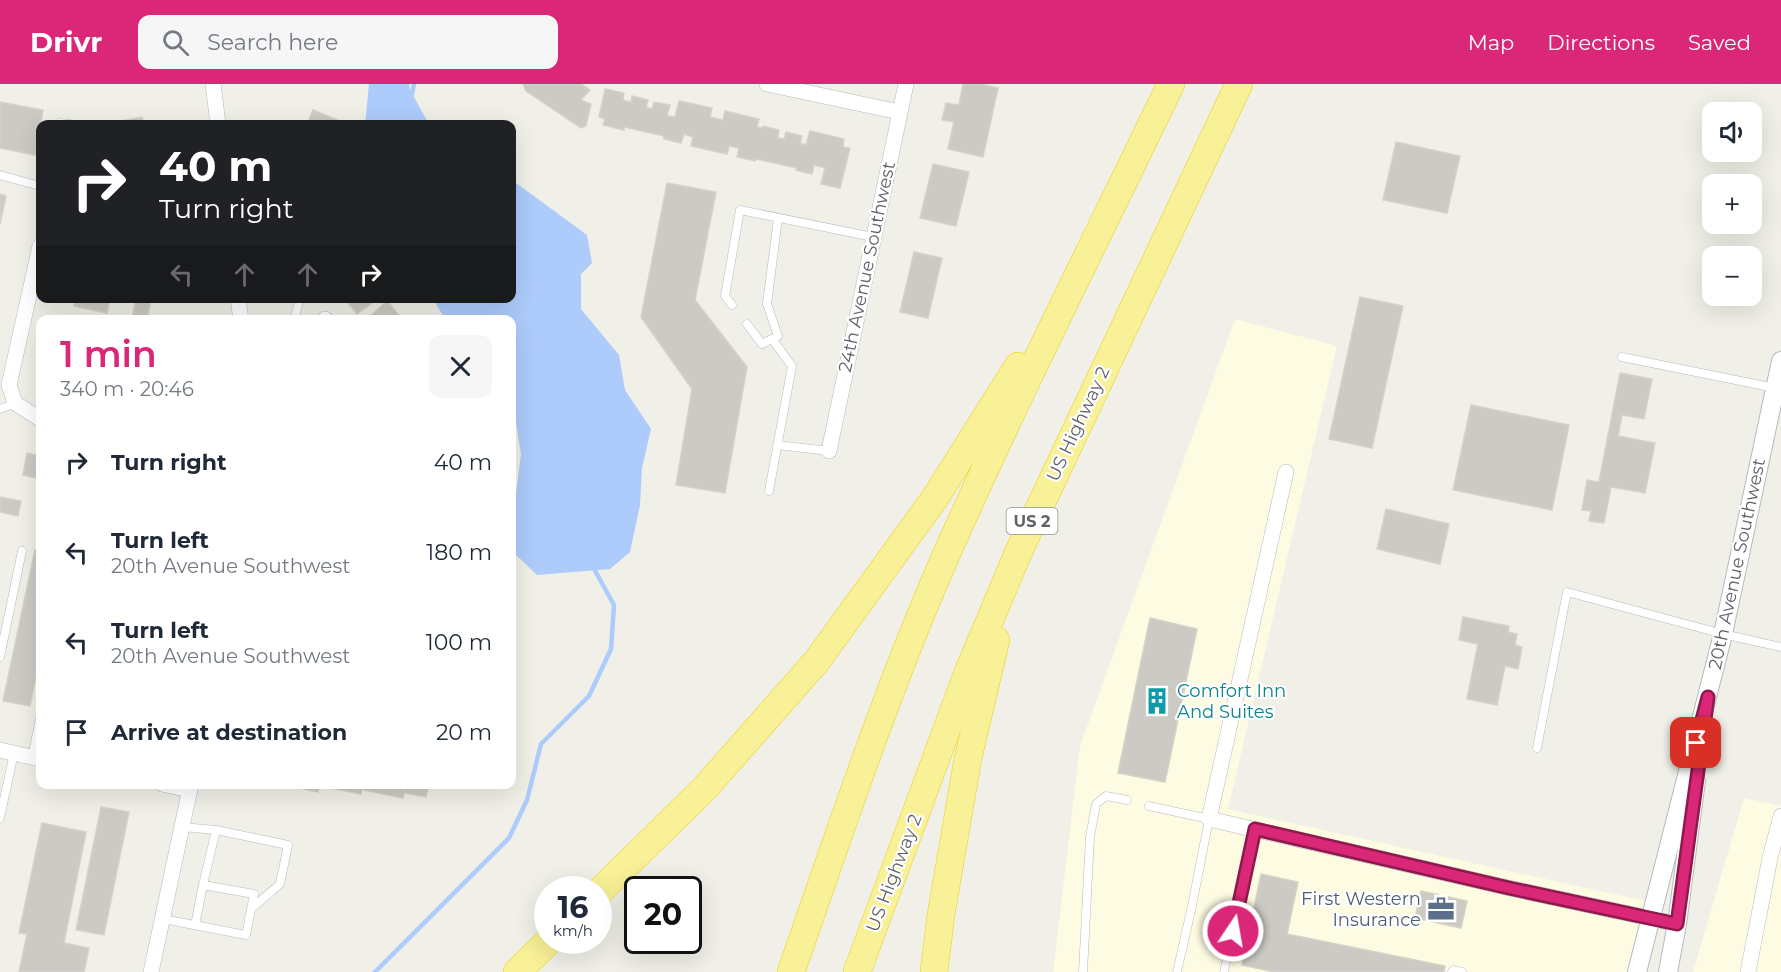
<!DOCTYPE html>
<html lang="en">
<head>
<meta charset="utf-8">
<style>
	:root { --surface:#fff; --page:#f6f6f7; --text:#1f2937; --muted:#747a83; --accent:#db2777 }
	body { margin:0; font-family:Montserrat,sans-serif; background:var(--page); color:var(--text); height:100vh; display:flex; flex-direction:column; font-size:22px; white-space:nowrap }
	* { box-sizing:border-box; margin:0 }
	p { font-size:20px; color:var(--muted) }
	.icon { flex:none; width:33px; height:33px; fill:none; stroke:currentColor; stroke-width:2; stroke-linecap:round; stroke-linejoin:round }
	.map { position:relative; flex:1; overflow:hidden }
	.side { position:absolute; left:36px; top:231px; width:480px; height:474px; display:flex; flex-direction:column; background:var(--surface); border-radius:12px; box-shadow:0 6px 24px #0002 }
	.side>* { flex:none }
	.hud { position:absolute; left:36px; top:36px; width:480px; height:183px; border-radius:12px; box-shadow:0 6px 24px #0002; background:#202124; color:#fff; overflow:hidden }
	.buttons { position:absolute; left:1702px; top:18px; display:grid; gap:12px }
	.buttons a { display:grid; place-items:center; width:60px; height:60px; border-radius:12px; background:var(--surface); box-shadow:0 6px 24px #0002; font-size:30px }
	.speed { position:absolute; left:534px; top:792px; display:flex; gap:12px; font-size:30px; font-weight:700; text-align:center }
	.speed>* { display:grid; place-content:center; width:78px; height:78px; border-radius:50%; background:var(--surface); box-shadow:0 6px 24px #0002; line-height:1 }
	.speed small { font-size:15px; font-weight:400 }
	.speed .limit { border:3px solid #111; border-radius:9px; background:#fff; color:#111 }
	.pin { position:absolute; display:grid; place-items:center; width:51px; height:51px; color:#fff; margin:-26px; border-radius:12px; box-shadow:0 3px 9px #0006 }
	.me { position:absolute; width:66px; margin:-33px; rotate:12deg; stroke-linejoin:round; filter:drop-shadow(0 0 4px #0008) }
	.turn { display:flex; align-items:center; gap:21px; height:126px; padding:0 24px; font-size:27px }
	.turn .icon { width:78px; height:78px; stroke-width:2.5 }
	.turn b { display:block; font-size:42px; line-height:51px }
	.lanes { display:flex; align-items:center; height:57px; padding:0 24px; background:#0003; justify-content:center; gap:30px; direction:ltr }
	.lanes .off { opacity:.35 }
	.round { display:grid; place-items:center; flex:none; width:63px; height:63px; border-radius:12px; background:var(--page) }
	.headline { display:flex; align-items:center; justify-content:space-between; height:102px; padding:0 24px }
	h1 { font-size:36px; font-weight:600; line-height:45px; color:var(--accent) }
	ul { padding:0; list-style:none }
	li { display:flex; align-items:center; gap:18px; height:90px; padding:0 24px }
	li div { flex:1 }
	li b { display:block; font-size:22px }
	li em { font-style:normal }
	header { display:flex; align-items:center; gap:36px; box-sizing:border-box; height:84px; padding:0 30px; background:var(--accent); color:#fff }
	header strong { font-size:28px }
	nav { display:flex; gap:33px; margin-inline-start:auto; font-size:21px }
	.search { width:420px; height:54px; background:var(--page); display:flex; align-items:center; gap:15px; box-sizing:border-box; padding:0 21px; border-radius:12px; color:var(--muted); font-size:22px }
	.map>svg:first-child { display:block }
	.commercial { fill:#fdfbe1 }
	.water { fill:#adcbfb }
	.lines { fill:none; stroke-linecap:round; stroke-linejoin:round }
	.stream { stroke:#adcbfb; stroke-width:4.5 }
	.building { fill:#cccac4; stroke:#d5d3c6; stroke-width:1.5 }
	.service-casing { stroke:#b8b9bd; stroke-width:9 }
	.minor-casing { stroke:#b8b9bd; stroke-width:16 }
	.tertiary-casing { stroke:#b8b9bd; stroke-width:20 }
	.motorway-casing { stroke:#eccf0c; stroke-width:28 }
	.service { stroke:#fff; stroke-width:8 }
	.minor { stroke:#fff; stroke-width:15 }
	.tertiary { stroke:#fff; stroke-width:18 }
	.motorway { stroke:#f8f197; stroke-width:27 }
	.route-casing { stroke:#8e194d; stroke-width:15 }
	.route { stroke:#db2777; stroke-width:10 }
	.labels { text-anchor:middle; dominant-baseline:central; stroke-width:4.5; stroke-linejoin:round; paint-order:stroke }
	.shield { fill:#fff; stroke:#8f9095; stroke-width:1.5 }
	.shield-label { font-size:16px; font-weight:bold; fill:#5f6167 }
	.street-label { font-size:18px; fill:#5f6167; stroke:#fff }
	.culture-label { font-size:18px; fill:#0d838f; stroke:#fff; text-anchor:start }
	.service-label { font-size:18px; fill:#4e5e75; stroke:#fff; text-anchor:end }
</style>
</head>
<body>
<header>
<strong>Drivr</strong>
<div class="search"><svg class="icon" aria-label="search" viewBox="0 0 24 24"><circle cx="10" cy="10" r="6"/><path d="M15 15l6 6"/></svg>Search here</div>
<nav><a>Map</a><a>Directions</a><a>Saved</a></nav>
</header>
<div class="map">
<svg width="1781" height="888" viewBox="0 0 1781 888">
	<rect width="100%" height="100%" fill="#f0f0e8"/>
	<g class="commercial">
		<polygon points="1235,235 1337,262 1228,725 1645,817 1629,888 1053,888 1080,662"/>
		<polygon points="1744,714 1781,722 1781,888 1693,888"/>
	</g>
	<g class="water">
		<polygon points="369,0 409,0 410,6 429,40 365,40"/>
		<polygon points="512,96 587,151 592,179 581,190 581,225 619,271 625,306 651,345 642,384 640,421 630,468 610,485 537,491 512,467 512,442 521,370 512,313 512,236 445,235 433,215 512,214"/>
	</g>
	<g class="lines">
		<g class="stream">
			<polyline points="411,15 414,0"/>
			<polyline points="375,888 509,754 527,716 541,660 589,612 611,565 614,521 593,483"/>
		</g>
	</g>
	<g class="building">
		<polygon points="523,0 581,0 590,6 581,16 591,20 586,42 581,44 526,7"/>
		<polygon points="963,0 980,0 998,4 983,73 948,65 954,38 942,36 946,19 959,21"/>
		<polygon points="605,5 624,9 623,16 631,18 632,12 648,16 646,23 652,25 654,18 670,21 667,32 675,33 679,17 712,24 710,33 723,36 725,27 759,35 757,43 762,44 763,42 779,46 778,54 784,55 786,48 802,52 800,59 806,61 810,47 844,55 843,63 850,64 840,104 821,100 825,84 814,81 812,90 796,86 797,84 756,75 755,77 737,73 739,64 729,62 727,70 691,62 693,53 684,50 681,59 664,55 664,52 624,43 624,46 603,41 605,35 599,33"/>
		<polygon points="0,18 43,26 35,71 0,64"/>
		<polygon points="313,26 340,37 339,40 307,40"/>
		<polygon points="142,33 144,40 110,40 110,39"/>
		<polygon points="1396,58 1460,72 1447,129 1383,116"/>
		<polygon points="933,80 969,88 956,142 920,134"/>
		<polygon points="667,99 716,108 695,216 747,283 725,409 676,401 692,305 641,233"/>
		<polygon points="0,110 6,112 0,140"/>
		<polygon points="914,168 942,174 928,234 900,228"/>
		<polygon points="1360,213 1403,222 1372,364 1329,355"/>
		<polygon points="76,214 110,214 107,229 74,222"/>
		<polygon points="136,214 151,214 147,236 132,235"/>
		<polygon points="351,214 379,214 357,230 349,220 353,217"/>
		<polygon points="387,217 403,236 366,236"/>
		<polygon points="1620,289 1652,295 1644,335 1622,331 1618,352 1655,359 1645,409 1611,403 1604,439 1589,437 1591,427 1582,426 1587,396 1599,398"/>
		<polygon points="1471,321 1569,341 1552,426 1453,406"/>
		<polygon points="27,369 40,372 40,395 23,391"/>
		<polygon points="0,413 21,417 18,432 0,428"/>
		<polygon points="1386,425 1449,440 1440,480 1377,465"/>
		<polygon points="35,466 40,467 40,573 30,622 3,617"/>
		<polygon points="1463,533 1509,542 1508,548 1517,550 1515,561 1522,563 1518,585 1505,582 1497,621 1467,615 1478,560 1459,556"/>
		<polygon points="1150,534 1197,545 1165,698 1118,689"/>
		<polygon points="282,700 319,700 318,708"/>
		<polygon points="321,700 363,700 361,710 321,702"/>
		<polygon points="365,700 406,700 403,714 364,706"/>
		<polygon points="406,700 429,700 426,713 404,709"/>
		<polygon points="101,723 129,728 104,851 76,846"/>
		<polygon points="42,739 86,748 64,859 89,864 84,888 19,888 27,850 19,849"/>
		<polygon points="1261,790 1298,798 1287,850 1445,882 1444,888 1274,888 1242,881"/>
		<polygon points="1421,807 1467,817 1461,844 1415,834"/>
	</g>
	<g class="lines">
		<defs>
			<g id="service">
				<polyline points="60,39 70,40"/>
				<polyline points="0,91 40,102"/>
				<polyline points="732,221 725,212 740,126 873,153"/>
				<polyline points="294,236 300,214"/>
				<polyline points="747,240 762,260 778,252 767,220 778,134"/>
				<polyline points="1622,273 1775,304"/>
				<polyline points="0,325 15,319"/>
				<polyline points="778,361 829,367"/>
				<polyline points="769,407 792,282 772,255"/>
				<polyline points="0,573 22,467"/>
				<polyline points="1537,664 1567,508 1723,550 1781,563"/>
				<polyline points="32,673 40,635"/>
				<polyline points="1149,722 1209,735 1192,822 1177,888"/>
				<polyline points="0,734 14,669"/>
				<polyline points="182,743 216,746 288,761 280,800 251,825"/>
				<polyline points="203,801 216,746"/>
				<polyline points="163,835 246,851 254,810 203,801 195,841"/>
				<polyline points="1083,888 1090,753 1096,720 1106,712 1127,716"/>
				<polyline points="1224,888 1255,745"/>
				<polyline points="1452,888 1453,886 1462,888"/>
			</g>
			<g id="minor">
				<polyline points="213,0 218,40"/>
				<polyline points="767,0 899,28"/>
				<polyline points="40,162 9,301 15,319 40,335"/>
				<polyline points="238,214 241,236"/>
				<polyline points="325,235 325,236"/>
				<polyline points="829,367 906,0"/>
				<polyline points="1286,388 1209,735 1509,804 1677,840"/>
				<polyline points="0,666 40,675"/>
				<polyline points="162,700 190,706"/>
				<polyline points="151,888 191,700"/>
				<polyline points="1748,888 1770,774 1781,732"/>
			</g>
			<g id="tertiary">
				<polyline points="1637,888 1723,550 1781,277"/>
				<polyline points="1668,888 1677,840 1696,697"/>
			</g>
			<g id="motorway">
				<polyline points="598,809 705,704 816,578 935,414 1018,282"/>
				<polyline points="517,888 550,856"/>
				<path d="M791,888C840,748 887,605 947,469C1017,311 1096,156 1171,0"/>
				<polyline points="857,888 968,588 1019,467 1239,0"/>
				<polyline points="934,888 941,831 968,674 996,556"/>
			</g>
		</defs>
		<use href="#service" class="service-casing"/>
		<use href="#minor" class="minor-casing"/>
		<use href="#tertiary" class="tertiary-casing"/>
		<use href="#motorway" class="motorway-casing"/>
		<use href="#service" class="service"/>
		<use href="#minor" class="minor"/>
		<use href="#tertiary" class="tertiary"/>
		<use href="#motorway" class="motorway"/>
	</g>
	<g class="lines">
		<defs>
			<polyline id="route" points="1233,847 1255,745 1509,804 1677,840 1708,613 1696,659"/>
		</defs>
		<use href="#route" class="route-casing"/>
		<use href="#route" class="route"/>
	</g>
	<defs>
		<symbol id="building-bare" viewBox="-9 -9 18 18"><path d="M-4-6H4V6H1V3H-1V6H-4ZM-2.5-4.3h1.7v1.8h-1.7ZM.8-4.3h1.7v1.8H.8ZM-2.5-1h1.7V.8h-1.7ZM.8-1h1.7V.8H.8Z" fill="#0f9aa8" stroke="#fff" stroke-width="2.5" paint-order="stroke"/></symbol>
		<symbol id="office-bare" viewBox="-9 -9 18 18"><path d="M-6-3h4V-5.5h4V-3h4V5H-6ZM-1-4.5V-3h2v-1.5ZM-6 0V1H6V0Z" fill="#5c6f8a" stroke="#fff" stroke-width="2.5" paint-order="stroke"/></symbol>
	</defs>
	<g fill-rule="evenodd">
		<use href="#building-bare" x="1138" y="598" width="38" height="38"/>
		<use href="#office-bare" x="1422" y="806" width="38" height="38"/>
	</g>
	<g class="labels">
		<rect class="shield" x="1006.5" y="424" width="51" height="26" rx="4.5"/>
		<g class="shield-label">
			<text x="1032" y="437">US 2</text>
		</g>
		<g class="street-label">
			<text transform="translate(867 183) rotate(-78)">24th Avenue Southwest</text>
			<text transform="translate(1078 340) rotate(-65)">US Highway 2</text>
			<text transform="translate(1737 480) rotate(-78)">20th Avenue Southwest</text>
			<text transform="translate(894 789) rotate(-69)">US Highway 2</text>
		</g>
		<g class="culture-label">
			<text x="1177" y="607">Comfort Inn<tspan x="1177" dy="21">And Suites</tspan></text>
		</g>
		<g class="service-label">
			<text x="1421" y="815">First Western<tspan x="1421" dy="21">Insurance</tspan></text>
		</g>
	</g>
</svg>
<div class="buttons">
<a><svg class="icon" aria-label="sound" viewBox="0 0 24 24"><path d="M4 9h4l5-4v14l-5-4H4zM17 9q2 3 0 6"/></svg></a>
<a>+</a>
<a>−</a>
</div>
<div class="speed"><div>16<small>km/h</small></div><div class="limit">20</div></div>
<div class="pin" style="left:1696px;top:659px;background:#d93025"><svg class="icon" aria-label="arrive" viewBox="0 0 24 24"><path d="M6 21V4h12l-3 4 3 4H6"/></svg></div>
<svg class="me" style="left:1233px;top:847px" viewBox="-20 -20 40 40"><circle r="17" fill="#db2777" stroke="#fff" stroke-width="3"/><path d="M0-11L8 9 0 5-8 9z" fill="#fff"/></svg>
<div class="hud">
<div class="turn"><svg class="icon" aria-label="right" viewBox="0 0 24 24"><path d="M7 20v-9h11M14 6l5 5-5 5"/></svg><div><b>40 m</b>Turn right</div></div>
<div class="lanes"><svg class="icon off" aria-label="left" viewBox="0 0 24 24"><path d="M17 20v-9H6M10 6l-5 5 5 5"/></svg><svg class="icon off" aria-label="ahead" viewBox="0 0 24 24"><path d="M12 20V5M6 11l6-6 6 6"/></svg><svg class="icon off" aria-label="ahead" viewBox="0 0 24 24"><path d="M12 20V5M6 11l6-6 6 6"/></svg><svg class="icon" aria-label="right" viewBox="0 0 24 24"><path d="M7 20v-9h11M14 6l5 5-5 5"/></svg></div>
</div>
<section class="side">
<div class="headline"><div><h1>1 min</h1><p>340 m · 20:46</p></div><a class="round"><svg class="icon" aria-label="close" viewBox="0 0 24 24"><path d="M6 6l12 12M18 6L6 18"/></svg></a></div>
<ul>
<li><svg class="icon" aria-label="right" viewBox="0 0 24 24"><path d="M7 20v-9h11M14 6l5 5-5 5"/></svg><div><b>Turn right</b></div><em>40 m</em></li>
<li><svg class="icon" aria-label="left" viewBox="0 0 24 24"><path d="M17 20v-9H6M10 6l-5 5 5 5"/></svg><div><b>Turn left</b><p>20th Avenue Southwest</p></div><em>180 m</em></li>
<li><svg class="icon" aria-label="left" viewBox="0 0 24 24"><path d="M17 20v-9H6M10 6l-5 5 5 5"/></svg><div><b>Turn left</b><p>20th Avenue Southwest</p></div><em>100 m</em></li>
<li><svg class="icon" aria-label="arrive" viewBox="0 0 24 24"><path d="M6 21V4h12l-3 4 3 4H6"/></svg><div><b>Arrive at destination</b></div><em>20 m</em></li>
</ul>
</section>
</div>
</body>
</html>
